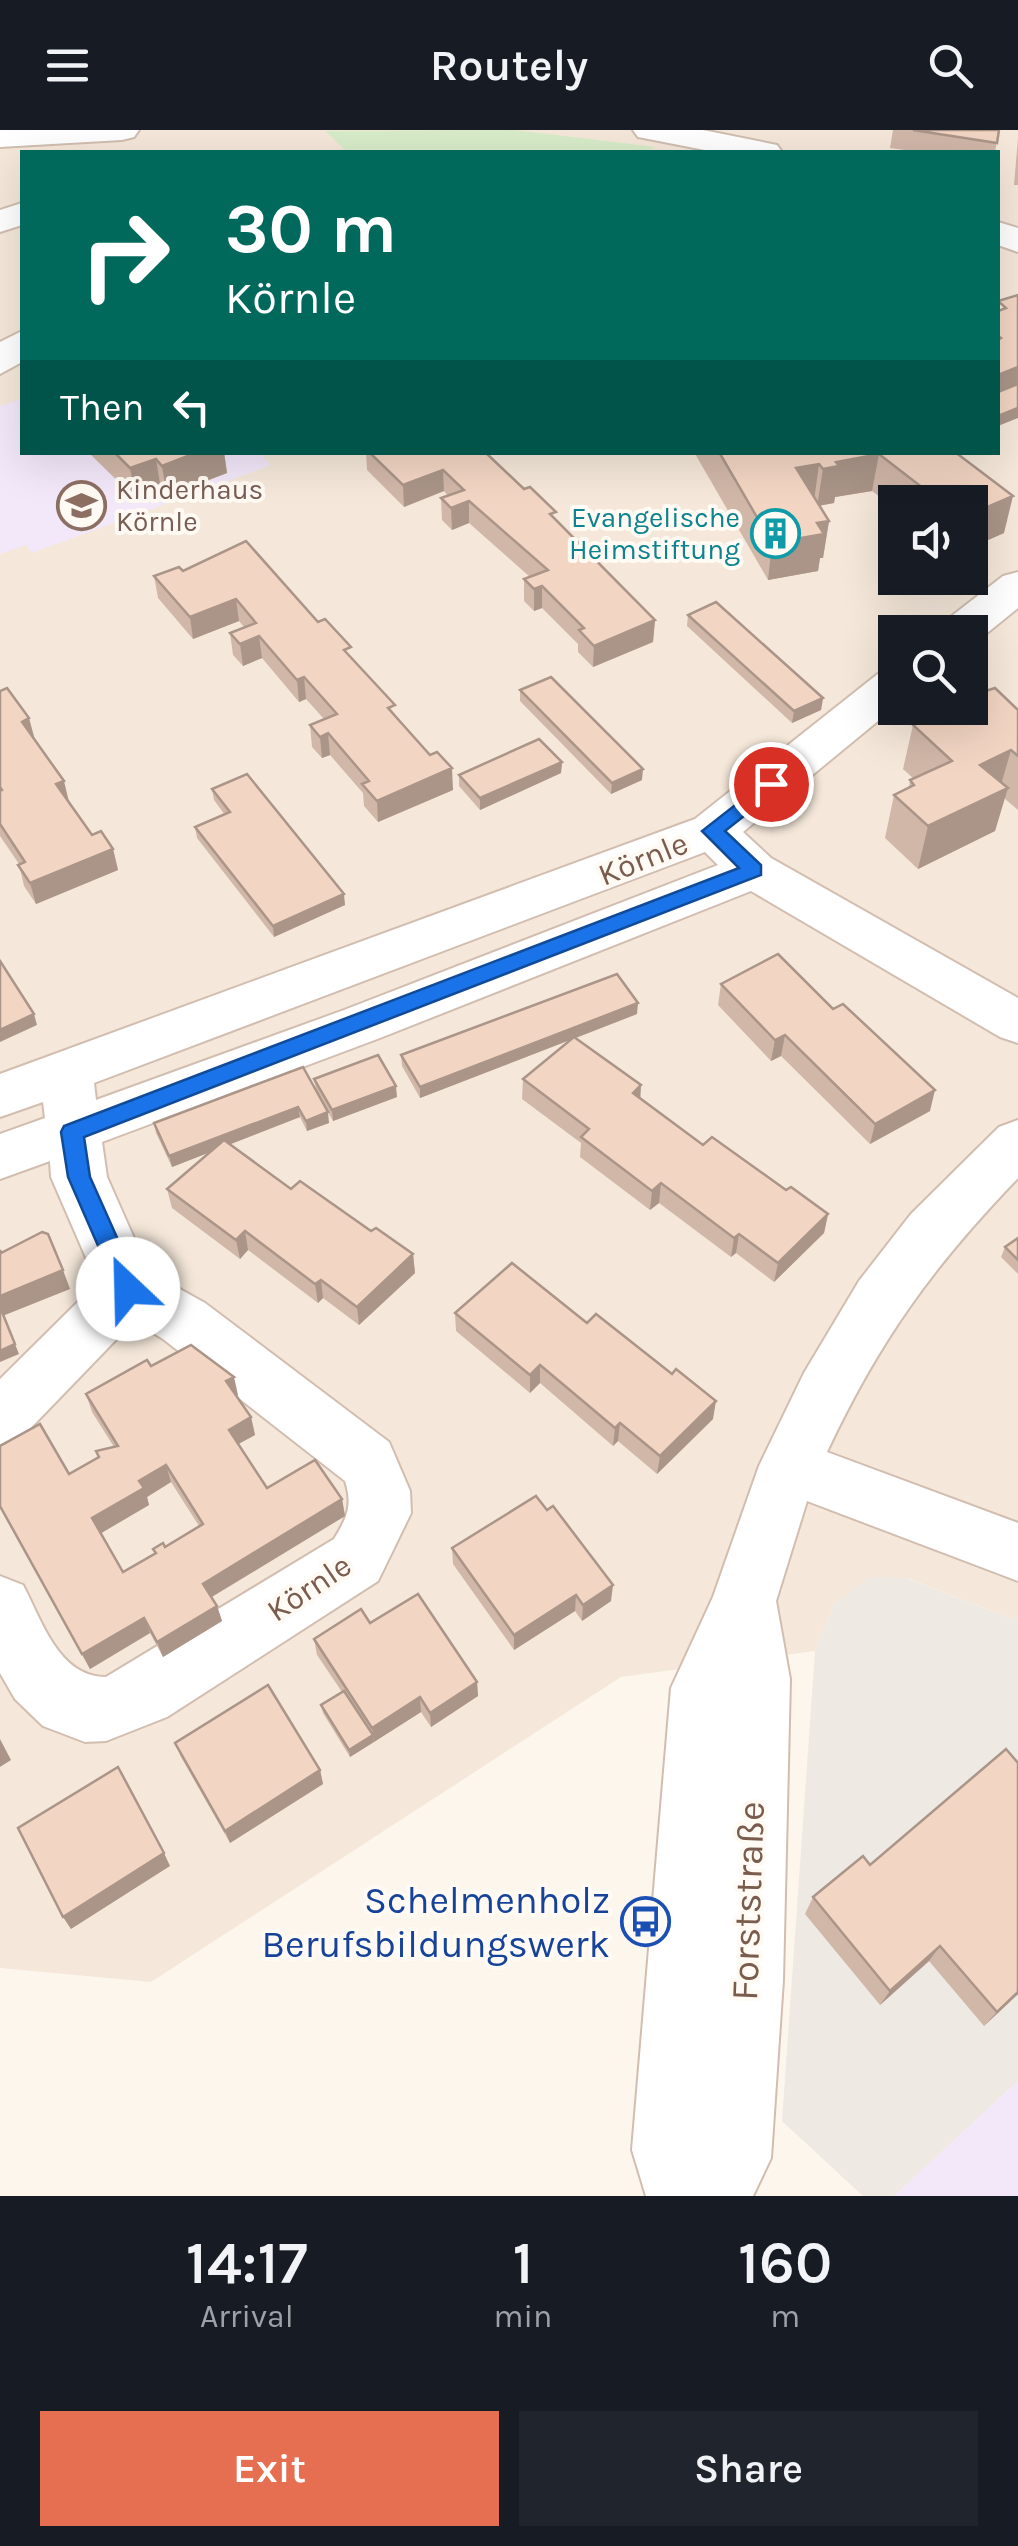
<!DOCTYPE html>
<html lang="en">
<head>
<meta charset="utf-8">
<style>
	:root { --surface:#171b24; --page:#20242c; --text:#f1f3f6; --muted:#9ea1a6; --accent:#e76f51 }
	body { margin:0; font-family:Karla,sans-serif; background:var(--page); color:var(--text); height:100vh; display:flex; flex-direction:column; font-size:38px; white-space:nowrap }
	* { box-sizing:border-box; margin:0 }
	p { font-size:32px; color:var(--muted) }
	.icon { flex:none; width:55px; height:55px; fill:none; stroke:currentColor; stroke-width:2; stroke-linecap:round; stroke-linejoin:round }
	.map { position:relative; height:2066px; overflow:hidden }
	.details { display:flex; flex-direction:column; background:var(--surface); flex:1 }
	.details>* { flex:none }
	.guide { position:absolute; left:20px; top:20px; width:980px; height:305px; border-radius:0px; box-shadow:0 10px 40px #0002; background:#00695c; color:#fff; overflow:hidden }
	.fabs { position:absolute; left:878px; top:355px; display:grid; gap:20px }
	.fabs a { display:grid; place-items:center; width:110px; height:110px; border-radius:0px; background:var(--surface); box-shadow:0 10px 40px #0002; font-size:50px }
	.pin { position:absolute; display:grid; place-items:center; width:85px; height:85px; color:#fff; margin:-42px; border:5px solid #fff; border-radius:50%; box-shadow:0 2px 10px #0007 }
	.me { position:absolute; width:110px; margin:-55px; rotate:336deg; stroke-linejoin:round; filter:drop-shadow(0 0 8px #0008) }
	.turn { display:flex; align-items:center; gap:35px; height:210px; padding:0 40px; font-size:45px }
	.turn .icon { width:130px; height:130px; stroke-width:2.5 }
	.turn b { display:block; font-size:70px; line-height:85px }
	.then { display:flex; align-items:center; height:95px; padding:0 40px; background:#0003; gap:20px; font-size:38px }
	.eta { display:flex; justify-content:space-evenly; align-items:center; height:170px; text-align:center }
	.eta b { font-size:60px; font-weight:600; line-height:70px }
	.primary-button { display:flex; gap:20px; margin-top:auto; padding:20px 40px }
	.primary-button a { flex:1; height:115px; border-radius:0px; background:var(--accent); color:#fff; font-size:40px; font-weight:600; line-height:115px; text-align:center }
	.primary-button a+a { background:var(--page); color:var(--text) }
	header { display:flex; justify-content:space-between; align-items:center; height:130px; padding:0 40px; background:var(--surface); font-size:45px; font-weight:600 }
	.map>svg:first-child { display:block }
	.residential { fill:#f5e8da; fill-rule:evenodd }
	.industrial { fill:#efe9e4 }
	.education { fill:#f3e8fa }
	.green { fill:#d8ecc9 }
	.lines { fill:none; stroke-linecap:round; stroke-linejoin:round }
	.minor-casing { stroke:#d1beb0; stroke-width:4 }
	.minor { fill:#fff; fill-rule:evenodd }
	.wall { fill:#d1b7a8; fill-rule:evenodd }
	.shaded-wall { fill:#aa9588 }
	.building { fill:#f3d5c3; stroke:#aa9588; stroke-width:2.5; fill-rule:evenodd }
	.route { fill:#1a73e8; stroke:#114b97; stroke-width:2.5 }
	.labels { text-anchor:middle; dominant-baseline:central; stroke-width:8; stroke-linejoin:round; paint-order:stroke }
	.far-education-label { font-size:28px; fill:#785e54; stroke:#fffaf3; text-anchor:start }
	.far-culture-label { font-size:28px; fill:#0d838f; stroke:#fffaf3; text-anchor:end }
	.street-label { font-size:32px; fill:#7a5c4d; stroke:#fffaf3 }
	.near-transit-label { font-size:38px; fill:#164399; stroke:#fffaf3; text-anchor:end }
	.near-street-label { font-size:38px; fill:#7a5c4d; stroke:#fffaf3 }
</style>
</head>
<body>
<header><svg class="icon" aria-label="menu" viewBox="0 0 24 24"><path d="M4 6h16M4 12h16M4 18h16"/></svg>Routely<svg class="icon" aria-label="search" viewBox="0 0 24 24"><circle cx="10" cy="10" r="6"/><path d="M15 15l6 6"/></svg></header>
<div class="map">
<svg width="1018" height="2066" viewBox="0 0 1018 2066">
	<rect width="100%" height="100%" fill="#fdf6ec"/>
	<path class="residential" d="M0,0H1018V1491L907,1448L834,1474L815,1521L621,1547L151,1852L0,1838ZM22,22H998V322H22ZM895,372H970V448H895ZM895,502H970V578H895Z"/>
	<polygon class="industrial" points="869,1447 906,1448 1018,1491 1018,1951 894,2066 863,2066 782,1991 815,1521 834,1474"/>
	<g class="education">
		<polygon points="22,269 22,322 259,323 271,335 32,423 26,415 0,424 0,276"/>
		<polygon points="1018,1951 1018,2066 894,2066"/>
	</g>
	<polygon class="green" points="514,0 656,17 645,22 347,22 325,1"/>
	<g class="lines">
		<defs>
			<g id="minor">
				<polygon points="0,0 139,0 134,7 122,10 0,17"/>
				<polygon points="633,0 703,0 777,15 782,22 715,22 638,7"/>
				<polygon points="22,73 22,95 0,102 0,80"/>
				<polygon points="998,92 1018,98 1018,122 998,115"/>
				<polygon points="22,201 22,232 0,244 0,212"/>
				<polygon points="1018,442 1018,478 976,512 970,513 970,502 938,502 944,492 1003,446"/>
				<path d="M895,539V577L743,702L771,728L1018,868V913L1000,907L751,761L380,908L102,1012L107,1047L149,1142L205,1173L389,1312L410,1361L411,1383L378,1451L167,1587L106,1611L85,1612L43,1596L15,1569L0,1543V1446L23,1455C42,1491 59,1547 106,1547L334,1409C347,1388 353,1375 345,1351L163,1209L134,1191L21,1308L0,1316V1249L97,1153L51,1047L50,1031L0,1049V1004L45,988L43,972L0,987V944L695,689L879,543ZM705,722L718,735L344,880L96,970L94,953Z"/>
				<path d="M1018,990V1048C933,1136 879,1211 827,1322L1018,1393V1451L807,1371L776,1471L790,1549L783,1850L771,2028L753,2066H646L632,2020L671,1558L713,1467L759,1336L804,1243L859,1151L911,1084L999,997Z"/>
			</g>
		</defs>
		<use href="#minor" class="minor-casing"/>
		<use href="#minor" class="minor"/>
	</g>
	<g class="wall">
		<polygon points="893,0 999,0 995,22 919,22 890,18"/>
		<polygon points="1018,8 1018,55 1014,55"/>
		<polygon points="88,322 224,322 227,343 167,366 161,360 136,369"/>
		<polygon points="366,322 485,322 556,390 655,490 653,512 593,537 578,522 578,514 542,478 534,481 524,471 524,449 530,447 469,393 452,400 442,390 441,368 448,366 444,361 404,377 367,340"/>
		<polygon points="694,322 955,322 1004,403 970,418 970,372 895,372 895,379 872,361 835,367 834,373 819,376 829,391 823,428 820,428 818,441 768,450"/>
		<polygon points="183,441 352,528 453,660 378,692 364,676 363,663 330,625 322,628 312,617 310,595 324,589 306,569 299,572 262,528 243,536 233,525 230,503 244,497 239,491 193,509 158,468 154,446"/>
		<polygon points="688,485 823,568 821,580 792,593 687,496"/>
		<polygon points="520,560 642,650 611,664 520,571"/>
		<polygon points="0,561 35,610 69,672 92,705 113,719 118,740 36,774 24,756 19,734 0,706"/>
		<polygon points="948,578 1018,580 1018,680 1004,668 995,701 918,739 885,708 894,665 909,657 910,650 914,649 903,639 913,595 945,590"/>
		<polygon points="562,632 561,643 480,680 459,656 459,645"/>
		<polygon points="212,659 345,775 274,807 197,708 195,697 225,685 214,670"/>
		<polygon points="721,854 930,981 870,1014 781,926 771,931 718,875"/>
		<polygon points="637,884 576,908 640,968 703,1015 828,1084 824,1103 774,1152 736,1123 731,1127 659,1073 650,1080 580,1027 581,1013 522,969 523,949 570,910 420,968 402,936 401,925"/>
		<polygon points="314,949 397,967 333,991 316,961 329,993 307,1001 300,987 230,1014 291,1059 413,1124 415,1143 359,1195 323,1168 318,1173 248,1120 240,1129 172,1078 167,1059 210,1022 172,1037 156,1003 154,993 316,959"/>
		<polygon points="1018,1108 1018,1144 1001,1127 1005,1117"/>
		<polygon points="455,1183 587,1193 713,1289 657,1344 618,1311 613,1316 540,1253 530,1263 456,1201"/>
		<path d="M151,1236L238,1265L236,1266L251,1287L255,1305L238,1314L267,1358L342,1369L345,1386L212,1467L217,1476L222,1491L163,1527L150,1503L90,1539L0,1378V1316L69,1344L98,1328L96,1321L114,1317L92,1282L86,1264ZM171,1352L199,1396L165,1417L153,1419L155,1424L123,1442L101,1403L149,1375L147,1367Z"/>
		<polygon points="452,1418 611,1471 582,1491 575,1481 514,1520 453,1434"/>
		<polygon points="370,1493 477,1552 478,1566 431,1597 421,1582 350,1627 323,1583 321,1575 342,1562 317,1525 314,1509"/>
		<polygon points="175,1613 320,1640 323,1654 230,1713 181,1627"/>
		<polygon points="870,1735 1018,1864 984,1896 929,1831 880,1875 805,1784 813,1767"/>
	</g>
	<g class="shaded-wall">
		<polygon points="1018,237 1018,264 998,272 998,245"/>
		<polygon points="1018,278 1018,288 998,296 998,286"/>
		<polygon points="198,322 224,322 227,343 167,366 162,336"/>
		<polygon points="879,324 872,361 835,367 834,373 817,376 823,339 836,332"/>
		<polygon points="156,329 161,360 136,369 130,338"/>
		<polygon points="819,334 814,371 796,338"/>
		<polygon points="443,340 444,361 404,377 403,355"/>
		<polygon points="1013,366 1004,403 970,418 971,384"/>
		<polygon points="469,371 469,393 452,400 451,378"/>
		<polygon points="829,391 823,428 820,428 818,441 768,450 772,413 817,393"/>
		<polygon points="542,456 542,478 534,481 534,459"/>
		<polygon points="236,469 239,491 193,509 190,487"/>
		<polygon points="655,490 653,512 593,537 594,516"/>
		<polygon points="259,506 262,528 243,536 240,514"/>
		<polygon points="304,547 306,569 299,572 297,550"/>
		<polygon points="823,568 821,580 792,593 794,581"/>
		<polygon points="29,588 35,610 22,592"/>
		<polygon points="328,603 330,625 322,628 320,607"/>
		<polygon points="1011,620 999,662 1008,658 995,701 918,739 928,696 980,635"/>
		<polygon points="562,632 561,643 480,680 480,668"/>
		<polygon points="452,638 453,660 378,692 377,671"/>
		<polygon points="643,639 642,650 611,664 612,653"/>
		<polygon points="64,651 69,672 56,654"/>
		<polygon points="113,719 118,740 36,774 30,753"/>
		<polygon points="344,764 345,775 274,807 273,796"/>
		<polygon points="638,873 637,884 420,968 420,957"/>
		<polygon points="34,884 37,895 0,912 0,900"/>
		<polygon points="785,905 781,926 771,931 775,910"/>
		<polygon points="641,955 640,976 633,963"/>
		<polygon points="396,956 397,967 333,991 332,980"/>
		<polygon points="935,960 930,981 870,1014 875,994"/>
		<polygon points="298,977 300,987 172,1037 169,1026"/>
		<polygon points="328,982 329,993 307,1001 306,991"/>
		<polygon points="661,1053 659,1073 650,1080 652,1061"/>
		<polygon points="828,1084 824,1103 774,1152 778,1133"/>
		<polygon points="245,1101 248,1120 240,1129 236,1110"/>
		<polygon points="739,1104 736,1123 731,1127 734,1108"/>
		<polygon points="413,1124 415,1143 359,1195 357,1177"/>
		<polygon points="63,1140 70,1159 0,1187 0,1166"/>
		<polygon points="321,1150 323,1168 318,1173 315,1154"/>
		<polygon points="15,1214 19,1224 0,1232 0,1221"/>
		<polygon points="540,1235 540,1253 530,1263 530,1245"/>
		<polygon points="234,1247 238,1265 231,1269 226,1251"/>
		<polygon points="716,1271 713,1289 657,1344 660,1326"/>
		<polygon points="251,1287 255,1305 233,1317 229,1300"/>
		<polygon points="620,1293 618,1311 613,1316 615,1298"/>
		<polygon points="166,1335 171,1352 147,1367 149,1375 98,1405 92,1388 139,1351"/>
		<polygon points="342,1369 345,1386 208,1469 203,1454"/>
		<polygon points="613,1455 611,1471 582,1491 583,1475"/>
		<polygon points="576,1465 575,1481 514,1520 514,1505"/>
		<polygon points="217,1476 222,1491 163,1527 157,1512"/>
		<polygon points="144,1488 150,1503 90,1539 82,1524"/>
		<polygon points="477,1552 478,1566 431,1597 430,1583"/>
		<polygon points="420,1567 421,1582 374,1612 372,1598"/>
		<polygon points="373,1605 374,1612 350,1627 349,1620"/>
		<polygon points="0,1609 11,1630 0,1637"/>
		<polygon points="320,1640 323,1654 230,1713 225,1701"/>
		<polygon points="164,1723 170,1736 71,1799 63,1787"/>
		<polygon points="940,1816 929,1831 880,1875 890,1861"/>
		<polygon points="1018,1862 1018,1864 984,1896 997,1882"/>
	</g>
	<g class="building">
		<polygon points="913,0 999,0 997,13"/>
		<polygon points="1018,165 1018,237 998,245 998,210 1001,208 998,206 998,181 1006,178 998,171"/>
		<polygon points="1018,254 1018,278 998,286 998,262"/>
		<polygon points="114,322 198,322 162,336 156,329 130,338"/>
		<polygon points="369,322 485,322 524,359 530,357 556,382 550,384 655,490 594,516 579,500 584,498 542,456 534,459 524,449 548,440 469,371 451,378 441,368 464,360 443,340 403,355"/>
		<polygon points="719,322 955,322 1013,366 971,384 970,372 941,372 879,324 836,332 839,336 823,339 819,334 796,338 829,391 817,393 824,404 772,413"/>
		<polygon points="246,411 318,492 325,489 351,517 344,520 395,575 388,578 430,625 437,622 452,638 377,671 362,654 369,651 328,603 320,607 310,595 337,584 304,547 297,550 259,506 240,514 230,503 256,493 236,469 190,487 154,446 179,437 183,441"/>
		<polygon points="716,472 823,568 794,581 688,485"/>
		<polygon points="551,547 643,639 612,653 520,560"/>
		<polygon points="7,558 29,588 22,592 64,651 56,654 92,705 101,701 113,719 30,753 18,735 25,732 0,694 0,661 2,660 0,657 0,561"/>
		<polygon points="995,558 1018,580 1018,626 1011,620 980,635 1008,658 928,696 894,665 914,655 910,650 952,631 913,595 934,586 942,592 961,583 955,578 970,578 970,566"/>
		<polygon points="539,609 562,632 480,668 459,645"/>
		<polygon points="247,644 344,764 273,796 195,697 230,682 212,659"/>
		<polygon points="778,824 833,879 843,874 935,960 875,994 785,905 775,910 721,854"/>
		<polygon points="0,831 34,884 0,900"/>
		<polygon points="617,844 638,873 420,957 401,925"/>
		<polygon points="574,907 641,955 633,963 703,1015 712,1007 786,1060 791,1057 828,1084 778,1133 739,1104 734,1108 661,1053 652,1061 581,1007 589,999 523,949"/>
		<polygon points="378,925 396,956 332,980 314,949"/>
		<polygon points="303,937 328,982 306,991 298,977 169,1026 154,993"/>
		<polygon points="224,1010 291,1059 300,1051 371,1101 376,1098 413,1124 357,1177 321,1150 315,1154 245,1101 236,1110 167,1059"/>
		<polygon points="42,1102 48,1104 63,1140 0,1166 0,1120 1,1123"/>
		<polygon points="1018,1108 1018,1130 1005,1117"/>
		<polygon points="512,1133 587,1193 596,1184 672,1244 676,1239 716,1271 660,1326 620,1293 615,1298 540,1235 530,1245 455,1183"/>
		<polygon points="0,1177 15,1214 0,1221"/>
		<path d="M191,1215L234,1247L226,1251L251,1287L229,1300L267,1358L315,1330L342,1369L203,1454L217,1476L157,1512L144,1488L82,1524L0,1376V1316L40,1294L69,1344L99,1327L96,1321L118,1316L86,1264L147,1230L151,1236ZM166,1335L203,1394L165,1417L163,1413L153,1419L156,1423L123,1442L92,1388L144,1358L139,1351Z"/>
		<polygon points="536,1366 547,1380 553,1376 613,1455 583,1475 576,1465 514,1505 452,1418"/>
		<polygon points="418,1464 477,1552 430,1583 420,1567 372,1598 314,1509 361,1479 370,1493"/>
		<polygon points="268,1555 320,1640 225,1701 175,1613"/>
		<polygon points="344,1561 373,1605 349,1620 321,1575"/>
		<polygon points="1006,1619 1018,1633 1018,1862 997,1882 940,1816 890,1861 813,1767 863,1726 870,1735"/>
		<polygon points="118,1637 164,1723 63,1787 18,1698"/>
	</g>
	<polygon class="route" points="771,647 781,654 778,659 725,701 761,735 761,745 84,1007 90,1047 140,1159 128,1169 120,1166 68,1047 61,1002 64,996 739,738 702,701"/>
	<defs>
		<symbol id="school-ring" viewBox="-11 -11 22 22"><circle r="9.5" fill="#fffaf3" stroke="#8d6e63" stroke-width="1.5"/><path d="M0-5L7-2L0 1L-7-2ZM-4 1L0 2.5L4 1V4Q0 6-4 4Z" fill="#8d6e63"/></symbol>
		<symbol id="building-ring" viewBox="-11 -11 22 22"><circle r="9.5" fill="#fffaf3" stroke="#0f9aa8" stroke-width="1.5"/><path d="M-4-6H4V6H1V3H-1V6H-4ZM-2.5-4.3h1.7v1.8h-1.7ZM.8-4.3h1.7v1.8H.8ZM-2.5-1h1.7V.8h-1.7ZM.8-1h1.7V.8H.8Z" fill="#0f9aa8"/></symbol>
		<symbol id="bus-ring" viewBox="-11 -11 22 22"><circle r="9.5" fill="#fffaf3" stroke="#1a4fb4" stroke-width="1.5"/><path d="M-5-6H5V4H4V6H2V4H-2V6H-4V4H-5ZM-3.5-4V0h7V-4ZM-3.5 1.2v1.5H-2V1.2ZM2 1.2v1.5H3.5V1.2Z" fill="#1a4fb4"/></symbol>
	</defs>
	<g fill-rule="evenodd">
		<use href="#school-ring" x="54" y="348" width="55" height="55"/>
		<use href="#building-ring" x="748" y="376" width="55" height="55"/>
		<use href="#bus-ring" x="618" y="1764" width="55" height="55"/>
	</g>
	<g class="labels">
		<g class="far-education-label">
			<text x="116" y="359">Kinderhaus<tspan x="116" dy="32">Körnle</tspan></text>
		</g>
		<g class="far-culture-label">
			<text x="740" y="387">Evangelische<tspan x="740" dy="32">Heimstiftung</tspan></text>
		</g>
		<g class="street-label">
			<text transform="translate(643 729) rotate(-22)">Körnle</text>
			<text transform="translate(309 1458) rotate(-34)">Körnle</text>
		</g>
		<g class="near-transit-label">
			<text x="610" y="1770">Schelmenholz<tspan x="610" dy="44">Berufsbildungswerk</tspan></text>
		</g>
		<g class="near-street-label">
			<text transform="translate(748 1771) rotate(-88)">Forststraße</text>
		</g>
	</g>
</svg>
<div class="fabs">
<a><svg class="icon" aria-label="sound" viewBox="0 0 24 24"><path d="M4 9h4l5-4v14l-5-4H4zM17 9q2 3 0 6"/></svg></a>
<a><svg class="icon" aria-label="search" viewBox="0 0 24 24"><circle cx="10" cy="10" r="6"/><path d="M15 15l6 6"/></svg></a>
</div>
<div class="pin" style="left:771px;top:654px;background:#d93025"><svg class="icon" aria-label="arrive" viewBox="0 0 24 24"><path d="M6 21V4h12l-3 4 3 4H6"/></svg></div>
<svg class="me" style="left:128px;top:1159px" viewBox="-20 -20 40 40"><circle r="19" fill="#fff"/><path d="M0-13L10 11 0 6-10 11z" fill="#1a73e8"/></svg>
<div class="guide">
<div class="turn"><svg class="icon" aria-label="right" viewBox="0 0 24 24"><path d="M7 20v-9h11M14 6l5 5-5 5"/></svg><div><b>30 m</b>Körnle</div></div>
<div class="then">Then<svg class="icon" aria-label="left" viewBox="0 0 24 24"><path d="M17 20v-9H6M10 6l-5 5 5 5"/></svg></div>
</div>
</div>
<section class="details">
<div class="eta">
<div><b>14:17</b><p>Arrival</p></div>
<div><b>1</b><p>min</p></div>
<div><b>160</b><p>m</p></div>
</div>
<div class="primary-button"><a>Exit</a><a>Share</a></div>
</section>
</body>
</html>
